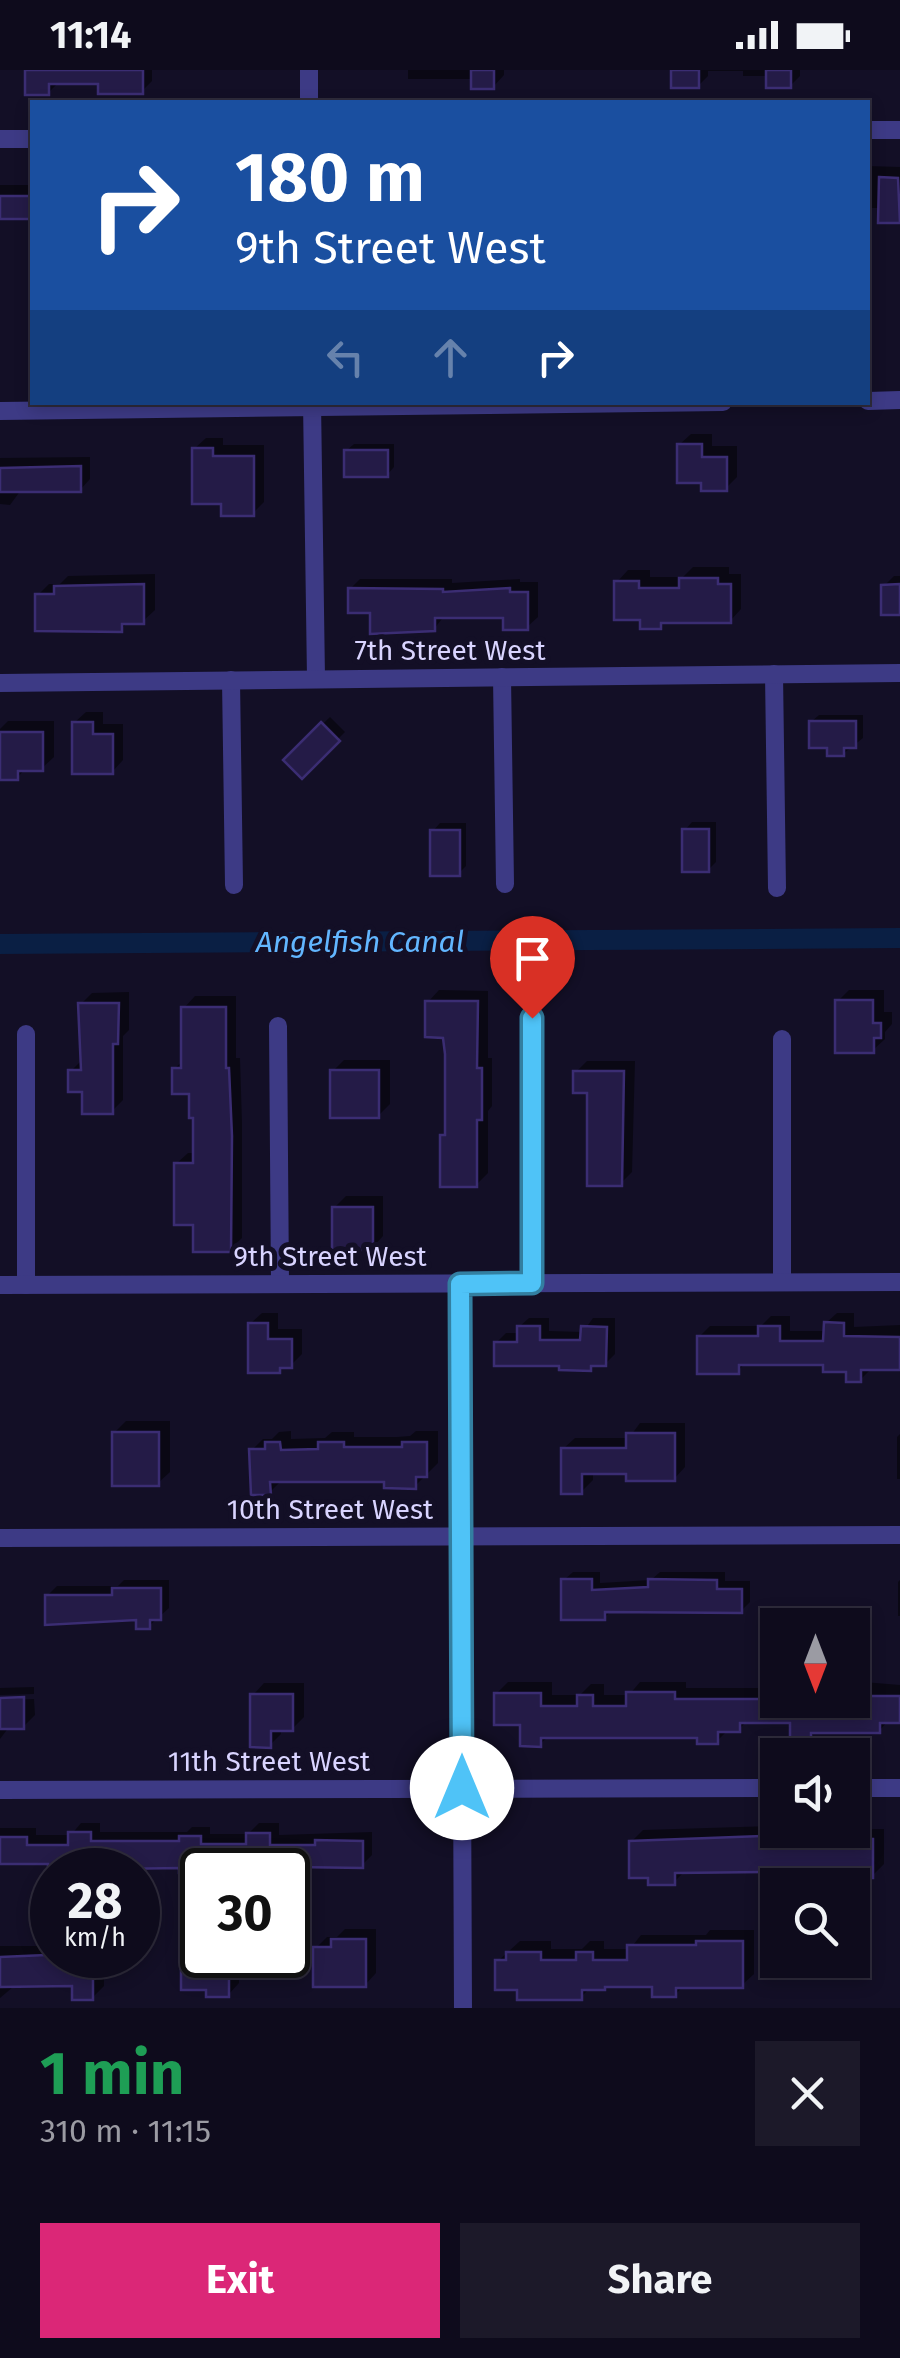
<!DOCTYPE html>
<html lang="en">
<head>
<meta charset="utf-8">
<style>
	:root { --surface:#0e0b1c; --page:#1c1929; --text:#f1f3f6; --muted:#9b9ba3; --line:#2e2b3b; --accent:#db2777 }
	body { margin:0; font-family:"Fira Sans",sans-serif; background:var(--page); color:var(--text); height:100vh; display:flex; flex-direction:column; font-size:38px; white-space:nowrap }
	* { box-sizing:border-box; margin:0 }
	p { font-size:32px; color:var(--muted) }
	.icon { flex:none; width:55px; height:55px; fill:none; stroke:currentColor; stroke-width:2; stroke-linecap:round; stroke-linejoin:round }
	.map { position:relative; height:1938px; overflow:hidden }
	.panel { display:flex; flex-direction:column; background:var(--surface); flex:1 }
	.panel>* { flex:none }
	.hud { position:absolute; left:30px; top:30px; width:840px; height:305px; border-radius:0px; box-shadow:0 5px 15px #0003,0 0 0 2px var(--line); background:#1a4fa0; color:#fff; overflow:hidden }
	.needle { width:65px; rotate:180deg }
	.buttons { position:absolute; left:760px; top:1538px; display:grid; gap:20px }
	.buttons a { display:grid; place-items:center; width:110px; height:110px; border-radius:0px; background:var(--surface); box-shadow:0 5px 15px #0003,0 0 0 2px var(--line); font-size:50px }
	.speed { position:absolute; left:30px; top:1778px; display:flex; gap:20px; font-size:50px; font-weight:700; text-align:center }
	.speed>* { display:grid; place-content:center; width:130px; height:130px; border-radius:50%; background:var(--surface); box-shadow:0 5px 15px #0003,0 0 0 2px var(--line); line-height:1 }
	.speed small { font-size:25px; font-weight:400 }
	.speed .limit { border:5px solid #111; border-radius:15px; background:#fff; color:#111 }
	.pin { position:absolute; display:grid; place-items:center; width:85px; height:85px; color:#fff; margin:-102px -42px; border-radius:50% 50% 50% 0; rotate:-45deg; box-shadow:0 0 10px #0007 }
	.pin .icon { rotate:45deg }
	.me { position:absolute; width:110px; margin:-55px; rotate:0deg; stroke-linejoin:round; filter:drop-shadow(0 0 8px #0008) }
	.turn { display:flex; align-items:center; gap:35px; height:210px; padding:0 40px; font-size:45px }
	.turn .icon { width:130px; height:130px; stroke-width:2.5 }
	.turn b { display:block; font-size:70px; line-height:85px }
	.lanes { display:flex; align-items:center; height:95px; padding:0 40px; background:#0003; justify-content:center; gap:50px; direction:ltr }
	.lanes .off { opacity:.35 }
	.round { display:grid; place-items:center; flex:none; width:105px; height:105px; border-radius:0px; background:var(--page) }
	.summary { display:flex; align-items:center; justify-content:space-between; height:170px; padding:0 40px }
	h1 { font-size:60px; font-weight:700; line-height:75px; color:#1e9e55 }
	.action { display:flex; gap:20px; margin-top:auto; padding:20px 40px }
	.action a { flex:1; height:115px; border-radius:0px; background:var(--accent); color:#fff; font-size:40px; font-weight:700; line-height:115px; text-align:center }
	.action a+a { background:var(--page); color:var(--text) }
	.status { display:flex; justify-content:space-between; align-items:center; height:70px; padding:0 50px; background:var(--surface); direction:ltr }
	.status svg { height:28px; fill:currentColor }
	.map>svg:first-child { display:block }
	.shadow { fill:#0007 }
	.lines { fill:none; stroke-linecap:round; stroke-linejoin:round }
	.canal { stroke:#0a1f44; stroke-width:20 }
	.building { fill:#241b47; stroke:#3b2d73; stroke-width:2.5 }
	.minor { stroke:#3d3a85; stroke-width:18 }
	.route-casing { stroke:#337fa1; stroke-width:25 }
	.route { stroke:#4fc3f7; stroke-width:18 }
	.labels { text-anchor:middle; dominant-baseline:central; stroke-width:10; stroke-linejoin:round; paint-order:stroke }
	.street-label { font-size:28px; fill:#d9d4ff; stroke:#130f26 }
	.water-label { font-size:30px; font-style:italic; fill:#62b6ff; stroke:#130f26 }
</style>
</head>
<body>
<div class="status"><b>11:14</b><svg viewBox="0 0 49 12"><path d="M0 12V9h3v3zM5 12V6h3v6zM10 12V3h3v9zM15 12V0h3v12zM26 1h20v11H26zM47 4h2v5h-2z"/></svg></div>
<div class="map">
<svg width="900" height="1938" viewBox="0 0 900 1938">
	<rect width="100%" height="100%" fill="#130f26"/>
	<g class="shadow">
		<polygon points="27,0 152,0 152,11 142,21 100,12 59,12 48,23"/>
		<polygon points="408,0 504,0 504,5 493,17 474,9 408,9"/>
		<polygon points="673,0 800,0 800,6 790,16 768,6 743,6 743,1 708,1 708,6 698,16"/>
		<polygon points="868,96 900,97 900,151 881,150 881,138 868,138"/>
		<polygon points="0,115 32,115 32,154 29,154 29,146 0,146"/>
		<polygon points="691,364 712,364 712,376 737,376 737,407 726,418 704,410 679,375"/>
		<polygon points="206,368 223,368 223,375 264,375 264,432 253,443 224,432 194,379"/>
		<polygon points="354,374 394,374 394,397 387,405 346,381"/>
		<polygon points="90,387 90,409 80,420 21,420 10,435 0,434 0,388"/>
		<polygon points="693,497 729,497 729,504 741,504 741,539 730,551 665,551 660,556 643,547 617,512 628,500 650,500 650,507 683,507"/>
		<polygon points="155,504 155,540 143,551 129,551 120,560 38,525 49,514 60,514 68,506"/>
		<polygon points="894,506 900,506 900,542 884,516"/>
		<polygon points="360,509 452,509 452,513 520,509 520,512 538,512 538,547 527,557 505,545 445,545 434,559 373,540 350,519"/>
		<polygon points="86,642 103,642 103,654 123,654 123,690 112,702 74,653"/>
		<polygon points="819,645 863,645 863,668 843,684 830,676 811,652"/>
		<polygon points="330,647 345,662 302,705 286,690"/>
		<polygon points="8,651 54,651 54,687 42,698 26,698 17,708 0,708 0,659"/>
		<polygon points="692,752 716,752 716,792 708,800 685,760"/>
		<polygon points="440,753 466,753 466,796 459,803 433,761"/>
		<polygon points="439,920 488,921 488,988 492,988 492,1036 488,1041 488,1103 476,1115 442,1066 448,1061 445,965 428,932"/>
		<polygon points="849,920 884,920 884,942 892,942 892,954 885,962 885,969 873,980 837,932"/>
		<polygon points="129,922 129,960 123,966 123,1030 112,1041 84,1019 71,1001 83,989 81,934 92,923"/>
		<polygon points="195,926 236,926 236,988 240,988 242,1053 242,1168 230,1179 196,1152 176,1094 188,1083 196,1083 191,1021 174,999 184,990 184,938"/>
		<polygon points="344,990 390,990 390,1034 378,1046 333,1001"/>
		<polygon points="587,991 635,991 632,1102 621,1113 589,1021 576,1002"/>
		<polygon points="346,1126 383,1126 383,1166 372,1178 334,1138"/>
		<polygon points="262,1243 278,1243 278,1259 302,1259 302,1284 291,1295 284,1295 279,1300 250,1254"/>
		<polygon points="837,1243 854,1243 854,1257 900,1255 900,1301 898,1298 872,1298 860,1310 848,1300 826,1292 746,1292 738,1301 699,1267 710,1256 761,1256 771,1246 790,1246 790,1261 826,1261 826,1253"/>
		<polygon points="529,1248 549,1248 549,1261 583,1262 593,1248 615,1248 615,1284 605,1294 595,1294 590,1299 496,1273 506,1263 519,1263 519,1257"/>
		<polygon points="126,1351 170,1351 170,1402 158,1413 114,1363"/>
		<polygon points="640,1353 685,1353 685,1397 674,1409 629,1402 593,1402 593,1410 581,1422 563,1379 575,1368 629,1368"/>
		<polygon points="291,1361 291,1369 325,1368 332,1362 354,1362 354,1367 397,1367 410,1366 416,1361 438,1361 438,1393 415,1416 387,1410 282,1410 270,1422 252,1380 263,1369 272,1369 279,1362"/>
		<polygon points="900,1364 900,1409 897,1409 897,1367"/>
		<polygon points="573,1502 600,1502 600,1513 651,1510 660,1502 725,1502 725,1511 750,1511 750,1532 741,1541 612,1540 604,1548 564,1510"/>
		<polygon points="124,1510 169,1510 169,1538 149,1556 138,1548 47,1526 57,1516 118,1516"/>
		<polygon points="900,1510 900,1546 898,1546 898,1512"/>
		<polygon points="852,1611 900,1615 900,1651 888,1651 879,1661 816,1661 810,1667 792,1650 748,1650 739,1659 729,1659 716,1672 699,1666 549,1666 540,1674 496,1624 508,1612 552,1612 552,1625 580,1625 591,1614 604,1614 604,1625 629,1625 640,1612 686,1612 686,1618 767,1618 778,1612 778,1630 852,1630"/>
		<polygon points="264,1613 304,1613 304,1647 292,1659 281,1659 281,1664 270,1675 253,1625"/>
		<polygon points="34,1617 34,1624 0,1625 0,1618"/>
		<polygon points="34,1629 35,1645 23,1657 9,1657 0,1669 0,1630"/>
		<polygon points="81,1753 100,1753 100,1762 187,1762 192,1757 210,1757 210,1764 248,1764 259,1753 279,1753 279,1765 372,1762 372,1785 362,1795 297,1794 293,1798 150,1795 141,1804 138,1804 138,1800 126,1800 126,1795 100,1795 100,1800 52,1800 50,1805 50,1792 0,1792 0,1758 36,1758 36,1765 71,1765"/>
		<polygon points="775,1756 778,1760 884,1759 884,1794 872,1806 816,1806 809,1813 778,1799 686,1800 674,1812 631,1772 643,1760"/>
		<polygon points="345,1859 376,1859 376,1903 365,1915 316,1878 327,1867 337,1867"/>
		<polygon points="710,1860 754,1860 754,1904 742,1915 684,1915 675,1925 654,1914 591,1917 581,1927 519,1917 498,1891 520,1871 551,1871 551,1879 582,1879 590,1871 604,1871 604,1879 630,1879 641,1865 706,1865"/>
		<polygon points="195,1865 202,1865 202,1885 239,1885 239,1913 228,1925 184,1876"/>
		<polygon points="0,1876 52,1876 52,1885 104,1885 104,1916 92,1928 74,1914 13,1917 0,1928"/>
	</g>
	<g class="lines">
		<polyline class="canal" points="0,874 900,868"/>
	</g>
	<g class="building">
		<polygon points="25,0 143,0 143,24 98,24 98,14 49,14 49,25 25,25"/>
		<rect x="471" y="0" width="23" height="19"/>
		<rect x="671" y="0" width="28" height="18"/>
		<rect x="766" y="0" width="25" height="18"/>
		<polygon points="879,107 898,108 900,153 878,153"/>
		<rect x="0" y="126" width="32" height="23"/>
		<polygon points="677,374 702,374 702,387 727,387 727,421 701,421 701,413 677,413"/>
		<polygon points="192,378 213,378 213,386 254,386 254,446 221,446 221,434 192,434"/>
		<rect x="344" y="380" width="44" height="27"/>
		<polygon points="81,396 81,422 0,422 0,398"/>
		<polygon points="679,508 718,508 718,514 731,514 731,553 661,553 661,559 640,559 640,550 614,550 614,511 639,511 639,518 679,518"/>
		<polygon points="144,514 144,554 122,554 122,562 35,561 35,524 54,524 54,516"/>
		<polygon points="900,514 900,545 881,545 881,515"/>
		<polygon points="348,518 443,519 443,522 510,518 510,522 528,522 528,560 503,560 503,548 435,548 435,561 370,564 370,543 348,543"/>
		<polygon points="809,651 856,651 856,678 844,678 844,686 827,686 827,678 809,678"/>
		<polygon points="72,652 93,652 93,664 113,664 113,704 72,704"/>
		<polygon points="321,652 340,671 302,709 283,690"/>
		<polygon points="0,662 43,662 43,701 18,701 18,710 0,710"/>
		<rect x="682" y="759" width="27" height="43"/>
		<rect x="430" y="760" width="30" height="46"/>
		<polygon points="835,930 873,930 873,953 881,953 881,968 874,968 874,983 835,983"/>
		<polygon points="425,931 478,931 477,998 482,998 482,1050 477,1050 477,1117 440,1117 440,1065 445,1065 445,984 443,968 425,967"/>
		<polygon points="78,933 119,933 118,974 113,974 113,1044 82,1044 82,1022 68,1022 68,1000 81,1000"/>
		<polygon points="181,937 226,937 226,998 229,998 232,1066 231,1182 193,1182 193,1155 174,1155 174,1093 193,1093 193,1048 189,1048 189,1024 172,1024 172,998 181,998"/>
		<rect x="330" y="1000" width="49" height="48"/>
		<polygon points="573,1001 624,1001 622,1116 587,1116 587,1023 573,1023"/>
		<rect x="332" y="1137" width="41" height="43"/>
		<polygon points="824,1252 844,1253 844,1266 900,1267 900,1300 861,1300 861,1312 846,1312 846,1302 823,1302 823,1295 739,1295 739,1304 697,1304 697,1266 758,1266 758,1256 780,1256 780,1271 823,1271"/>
		<polygon points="248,1253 268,1253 268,1269 292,1269 292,1298 280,1298 280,1303 248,1303"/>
		<polygon points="517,1256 540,1256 540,1270 580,1270 581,1256 607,1257 606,1296 591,1296 591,1301 559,1300 559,1296 494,1296 494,1272 517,1272"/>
		<rect x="112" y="1362" width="47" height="54"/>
		<polygon points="626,1363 675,1363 675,1411 626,1411 626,1404 582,1404 582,1424 561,1424 561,1378 626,1378"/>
		<polygon points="265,1372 280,1372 281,1380 318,1379 318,1372 344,1372 344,1377 402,1377 402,1372 427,1372 427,1407 416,1407 416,1419 384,1418 384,1412 270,1412 271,1425 251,1425 249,1379 265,1379"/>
		<polygon points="561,1509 592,1509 592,1520 648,1517 648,1509 717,1510 717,1519 742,1519 742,1543 605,1542 605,1550 561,1550"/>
		<polygon points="112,1518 161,1518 161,1550 150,1550 150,1559 136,1559 136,1550 45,1555 45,1525 112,1525"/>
		<polygon points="626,1622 675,1622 675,1629 760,1629 760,1622 778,1622 778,1630 852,1630 852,1626 900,1626 900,1653 880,1653 880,1663 811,1663 811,1669 790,1669 790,1653 740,1653 740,1662 718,1662 718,1674 697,1674 697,1668 541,1668 541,1677 520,1676 520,1655 494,1655 494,1623 541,1623 541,1636 577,1636 577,1625 593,1625 593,1636 626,1636"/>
		<polygon points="250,1624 293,1624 293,1661 271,1661 271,1678 250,1677"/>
		<polygon points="24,1627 24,1659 0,1659 0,1628"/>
		<polygon points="68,1762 91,1762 91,1771 179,1771 179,1766 201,1766 201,1774 246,1774 246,1763 270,1763 270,1775 315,1775 315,1770 363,1771 363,1798 294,1797 294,1800 179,1803 179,1798 48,1800 48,1794 0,1794 0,1767 27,1767 27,1775 68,1775"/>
		<polygon points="762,1766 873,1769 873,1808 810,1808 810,1815 776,1815 776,1802 675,1803 675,1815 648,1815 648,1808 629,1808 629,1771"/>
		<polygon points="331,1869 366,1869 366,1917 313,1917 313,1877 331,1877"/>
		<polygon points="696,1871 743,1871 743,1918 676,1918 676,1927 652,1927 652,1917 605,1917 605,1920 582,1920 582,1930 517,1930 517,1920 495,1920 495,1890 506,1890 506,1882 541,1882 541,1890 576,1890 576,1882 593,1882 593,1890 627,1890 627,1875 696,1875"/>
		<polygon points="181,1875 202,1875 202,1885 229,1885 229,1927 206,1927 206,1920 181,1920"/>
		<polygon points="46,1885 93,1885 93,1930 72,1930 72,1916 0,1917 0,1887"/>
	</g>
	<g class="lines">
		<g class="minor">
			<polyline points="309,0 309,32"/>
			<polyline points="868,60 900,60"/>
			<polyline points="0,69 32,69"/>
			<polyline points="868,331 900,330"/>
			<polyline points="312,332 316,608"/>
			<polyline points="0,341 723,332"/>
			<polyline points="774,604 777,818"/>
			<polyline points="502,607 505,814"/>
			<polyline points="231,610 234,815"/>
			<polyline points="0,613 900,603"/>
			<polyline points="532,949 532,1213"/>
			<polyline points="278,956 280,1214"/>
			<polyline points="26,964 26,1215"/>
			<polyline points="782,1212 782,969"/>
			<polyline points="460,1214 463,1938"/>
			<polyline points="0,1215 900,1212"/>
			<polyline points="0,1468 900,1465"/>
			<polyline points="852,1718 900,1718"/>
			<polyline points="0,1720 778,1718"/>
		</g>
	</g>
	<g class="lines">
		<defs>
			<polyline id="route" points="462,1718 460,1214 532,1213 532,948"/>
		</defs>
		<use href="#route" class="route-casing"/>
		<use href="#route" class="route"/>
	</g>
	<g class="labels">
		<g class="street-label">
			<text x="450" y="580">7th Street West</text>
			<text x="330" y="1186">9th Street West</text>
			<text x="330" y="1439">10th Street West</text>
			<text x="269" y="1691">11th Street West</text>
		</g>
		<g class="water-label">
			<text x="360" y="872">Angelfish Canal</text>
		</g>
	</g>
</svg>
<div class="buttons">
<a><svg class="needle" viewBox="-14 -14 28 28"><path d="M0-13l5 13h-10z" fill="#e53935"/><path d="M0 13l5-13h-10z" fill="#9b9ba3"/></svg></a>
<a><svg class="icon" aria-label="sound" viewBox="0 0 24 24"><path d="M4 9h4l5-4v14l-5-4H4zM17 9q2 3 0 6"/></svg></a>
<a><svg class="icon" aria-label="search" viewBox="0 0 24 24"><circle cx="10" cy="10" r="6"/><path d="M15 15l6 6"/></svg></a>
</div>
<div class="speed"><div>28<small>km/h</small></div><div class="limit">30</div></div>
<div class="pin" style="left:532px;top:948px;background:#d93025"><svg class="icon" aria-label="arrive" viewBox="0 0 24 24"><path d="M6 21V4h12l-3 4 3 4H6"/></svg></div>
<svg class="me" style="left:462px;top:1718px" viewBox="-20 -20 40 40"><circle r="19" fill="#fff"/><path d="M0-13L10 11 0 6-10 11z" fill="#4fc3f7"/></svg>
<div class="hud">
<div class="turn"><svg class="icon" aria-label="right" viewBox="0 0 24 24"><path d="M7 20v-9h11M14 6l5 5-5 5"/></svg><div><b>180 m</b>9th Street West</div></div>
<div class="lanes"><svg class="icon off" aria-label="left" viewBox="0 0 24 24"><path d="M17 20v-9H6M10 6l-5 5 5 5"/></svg><svg class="icon off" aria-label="ahead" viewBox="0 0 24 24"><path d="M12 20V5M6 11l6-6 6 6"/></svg><svg class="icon" aria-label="right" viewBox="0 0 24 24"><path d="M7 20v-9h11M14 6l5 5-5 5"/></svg></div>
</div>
</div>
<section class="panel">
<div class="summary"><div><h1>1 min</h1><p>310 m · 11:15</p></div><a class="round"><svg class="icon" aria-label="close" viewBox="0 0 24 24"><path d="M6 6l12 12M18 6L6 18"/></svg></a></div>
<div class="action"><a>Exit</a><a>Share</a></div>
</section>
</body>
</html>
